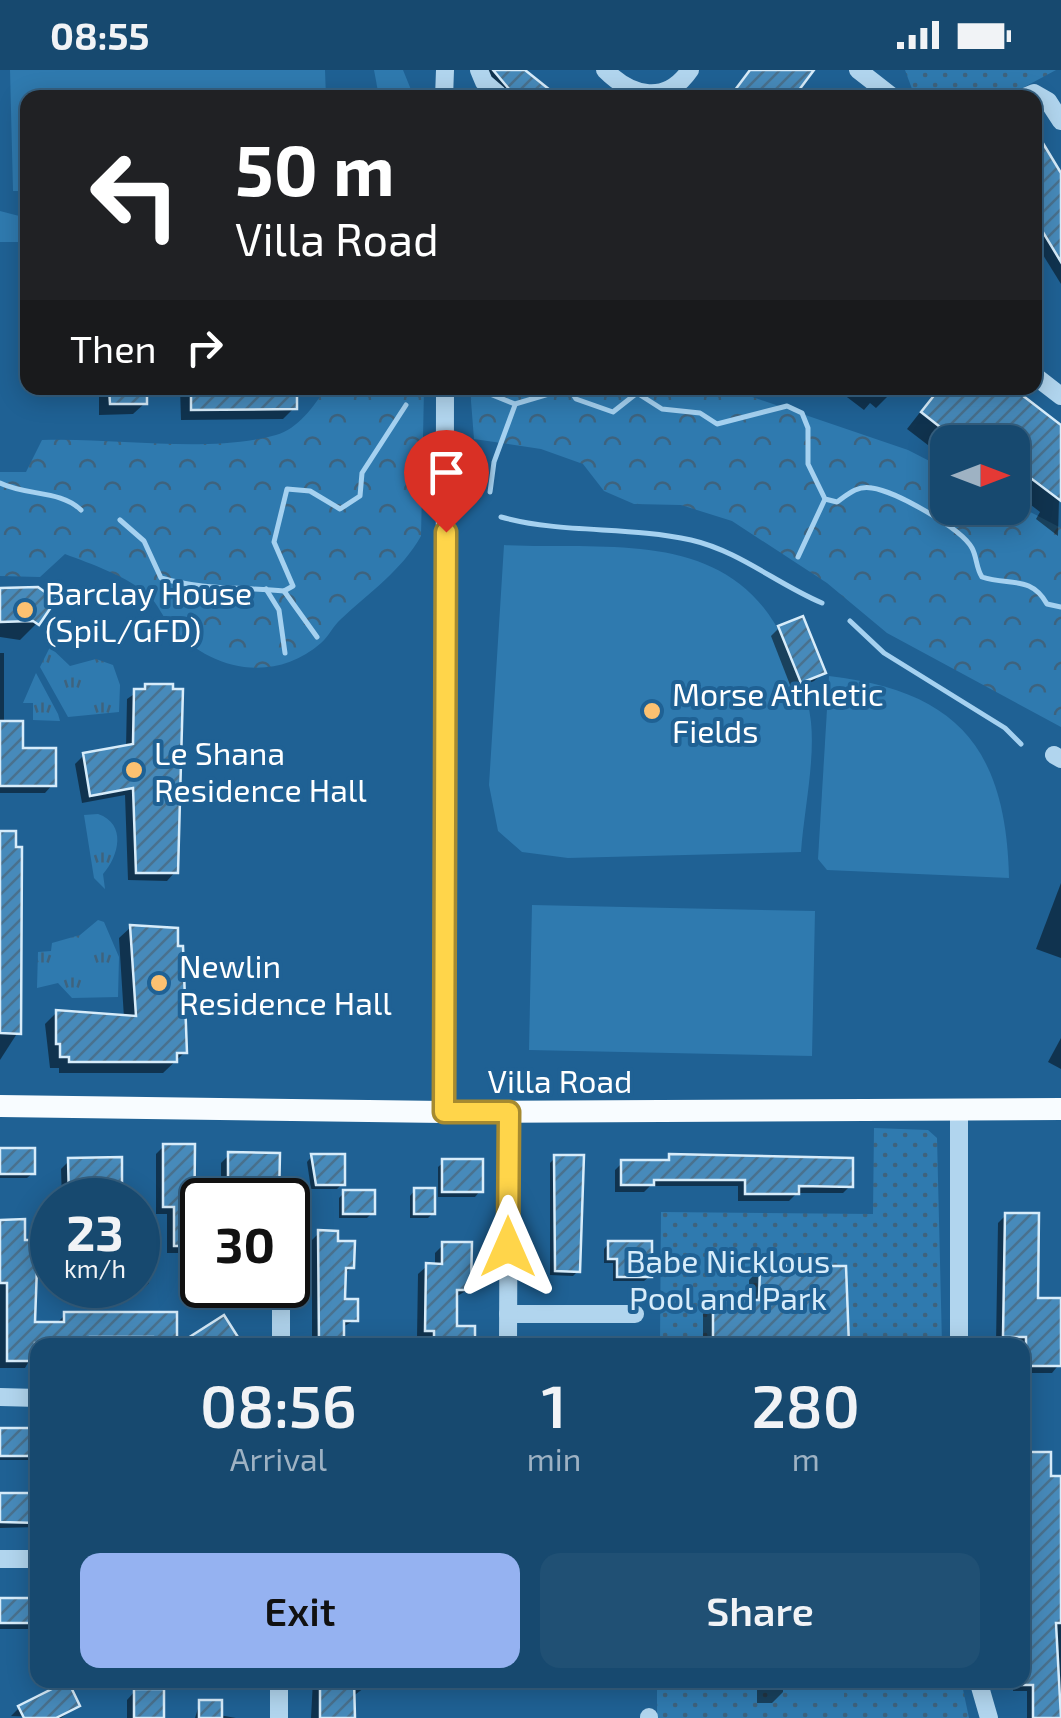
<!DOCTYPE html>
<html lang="en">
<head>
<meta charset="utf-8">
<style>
	:root { --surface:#17496f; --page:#205074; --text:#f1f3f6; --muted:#9eb2c3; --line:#366182; --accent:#95b2f1 }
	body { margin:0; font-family:"Exo 2",sans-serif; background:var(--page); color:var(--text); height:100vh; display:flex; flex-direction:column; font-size:38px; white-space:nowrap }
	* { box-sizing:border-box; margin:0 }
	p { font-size:32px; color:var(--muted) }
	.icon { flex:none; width:55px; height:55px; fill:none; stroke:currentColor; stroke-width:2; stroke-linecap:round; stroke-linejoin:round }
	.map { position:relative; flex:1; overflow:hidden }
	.sheet { position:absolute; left:30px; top:1268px; width:1000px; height:350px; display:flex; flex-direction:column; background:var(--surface); border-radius:20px; box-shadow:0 5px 25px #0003,0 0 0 2px var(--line) }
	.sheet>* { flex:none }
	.guide { position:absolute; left:20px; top:20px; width:1022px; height:305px; border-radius:20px; box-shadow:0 5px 25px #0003,0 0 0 2px var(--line); background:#202124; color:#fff; overflow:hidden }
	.needle { width:65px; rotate:90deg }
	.fabs { position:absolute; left:930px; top:355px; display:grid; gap:20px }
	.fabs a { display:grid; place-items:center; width:100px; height:100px; border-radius:20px; background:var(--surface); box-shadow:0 5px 25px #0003,0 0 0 2px var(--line); font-size:50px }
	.speed { position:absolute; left:30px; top:1108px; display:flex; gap:20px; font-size:50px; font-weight:700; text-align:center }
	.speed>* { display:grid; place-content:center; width:130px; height:130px; border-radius:50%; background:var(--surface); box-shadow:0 5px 25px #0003,0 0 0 2px var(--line); line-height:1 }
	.speed small { font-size:25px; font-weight:400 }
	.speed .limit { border:5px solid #111; border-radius:15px; background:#fff; color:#111 }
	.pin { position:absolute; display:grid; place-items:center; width:85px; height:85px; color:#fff; margin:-102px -42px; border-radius:50% 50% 50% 0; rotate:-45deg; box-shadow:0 0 10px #0007 }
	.pin .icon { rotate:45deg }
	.me { position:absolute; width:110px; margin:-55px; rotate:0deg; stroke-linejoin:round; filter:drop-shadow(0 0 8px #0008) }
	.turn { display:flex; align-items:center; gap:35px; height:210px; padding:0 50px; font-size:45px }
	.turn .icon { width:130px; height:130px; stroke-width:2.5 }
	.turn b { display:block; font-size:70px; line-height:85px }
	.then { display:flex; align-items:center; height:95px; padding:0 50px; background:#0003; gap:20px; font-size:38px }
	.eta { display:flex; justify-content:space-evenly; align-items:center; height:170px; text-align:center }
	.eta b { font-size:60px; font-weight:600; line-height:70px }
	.action { display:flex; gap:20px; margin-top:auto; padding:20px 50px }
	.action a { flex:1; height:115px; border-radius:20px; background:var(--accent); color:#111; font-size:40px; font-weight:600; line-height:115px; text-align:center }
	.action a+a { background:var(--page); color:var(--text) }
	.status { display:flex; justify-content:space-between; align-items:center; height:70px; padding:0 50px; background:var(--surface); direction:ltr }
	.status svg { height:28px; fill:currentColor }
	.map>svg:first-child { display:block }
	.grass { fill:url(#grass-tufts) }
	.forest { fill:url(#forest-crowns) }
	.park { fill:url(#park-dots) }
	.pitch { fill:#2f7aaf }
	.shadow { fill:#0007 }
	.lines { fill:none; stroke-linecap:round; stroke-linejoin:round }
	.stream { stroke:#a5d1f0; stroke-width:5 }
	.building { fill:url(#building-hatch); stroke:#d7ecfa; stroke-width:2.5 }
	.minor { stroke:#b1d5ee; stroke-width:18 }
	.major { stroke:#f8fcff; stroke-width:22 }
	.route-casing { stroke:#a68a30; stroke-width:25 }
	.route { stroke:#ffd54a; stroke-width:18 }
	.poi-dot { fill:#fcc171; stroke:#1f6194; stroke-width:4 }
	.labels { text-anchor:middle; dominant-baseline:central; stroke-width:8; stroke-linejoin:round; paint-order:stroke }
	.poi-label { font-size:32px; fill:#fff; stroke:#1f6194; text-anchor:start }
	.street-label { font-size:32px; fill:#fff; stroke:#1f6194 }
	.park-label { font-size:32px; fill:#d7ecfa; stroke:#1f6194 }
</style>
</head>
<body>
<div class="status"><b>08:55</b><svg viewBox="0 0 49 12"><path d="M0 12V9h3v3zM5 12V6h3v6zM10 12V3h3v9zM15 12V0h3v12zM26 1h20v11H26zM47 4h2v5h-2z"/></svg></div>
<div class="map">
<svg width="1061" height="1648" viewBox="0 0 1061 1648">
	<defs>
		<pattern id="grass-tufts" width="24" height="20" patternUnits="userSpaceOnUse" patternTransform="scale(2.5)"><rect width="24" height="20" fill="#2f7aaf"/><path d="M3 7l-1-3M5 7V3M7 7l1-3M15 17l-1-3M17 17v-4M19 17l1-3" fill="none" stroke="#3e637e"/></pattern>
		<pattern id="forest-crowns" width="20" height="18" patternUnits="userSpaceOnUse" patternTransform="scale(2.5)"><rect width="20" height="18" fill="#2f7aaf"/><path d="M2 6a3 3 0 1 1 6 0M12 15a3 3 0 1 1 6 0" fill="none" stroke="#3e637e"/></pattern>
		<pattern id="park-dots" width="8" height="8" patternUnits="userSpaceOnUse" patternTransform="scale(2.5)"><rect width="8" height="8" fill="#2f7aaf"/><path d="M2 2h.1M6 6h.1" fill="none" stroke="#3e637e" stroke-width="1.8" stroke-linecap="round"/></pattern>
		<pattern id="building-hatch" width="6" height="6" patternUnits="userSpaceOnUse" patternTransform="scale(2.5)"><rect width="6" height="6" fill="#478aba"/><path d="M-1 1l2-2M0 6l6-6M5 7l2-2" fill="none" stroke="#49718e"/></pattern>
	</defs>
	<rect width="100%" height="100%" fill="#1f6194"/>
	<g class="grass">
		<polygon points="50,577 70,596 96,589 113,595 120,615 119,642 68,647 40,597"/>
		<polygon points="36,603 58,644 60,651 33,650 33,633 23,633"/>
		<path d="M98,744C127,754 119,786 103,804L105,819L94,808L84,745Z"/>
		<polygon points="98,850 104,852 119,887 118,927 72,928 58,913 37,918 38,882 51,881 52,873 80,865"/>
	</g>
	<g class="forest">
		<path d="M326,318H424L421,466C402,500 369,523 341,549C333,556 329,566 321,573C274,614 210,601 171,556C162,547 158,533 148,525C127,506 91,494 65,484L40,507L0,506V402H26L42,370C112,367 207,384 276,365C298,359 314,336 326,318Z"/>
		<polygon points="470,318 726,318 908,380 947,400 948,438 1012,438 1013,433 1061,458 1061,657 887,563 827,513 732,451 681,435 634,434 604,421 583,394 541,379 474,369"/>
	</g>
	<g class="park">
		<polygon points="905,0 1056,0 1006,27 915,27"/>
		<polygon points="874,1058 928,1060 937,1068 942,1275 660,1275 661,1142 873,1144"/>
		<polygon points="657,1610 961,1610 969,1648 657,1648"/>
	</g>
	<g class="pitch">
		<polygon points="10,0 325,0 326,27 28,28 27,121 13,121"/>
		<polygon points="374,0 403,0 414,27 379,27"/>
		<polygon points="0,141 27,148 27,172 0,172"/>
		<path d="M504,475C611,480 732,457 785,573C797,600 808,623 811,652C815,692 804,741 801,782L568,788L522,782L498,761L489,715Z"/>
		<path d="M829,606C958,621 1006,679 1009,808L827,800L818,789Z"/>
		<polygon points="532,835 815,841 812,986 529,980"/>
		<rect x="801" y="1610" width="43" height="23"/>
	</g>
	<g class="shadow">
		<polygon points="487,0 522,0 557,28 486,28 475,14"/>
		<polygon points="1035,64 1061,107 1061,214 1035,172"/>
		<polygon points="99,318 145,318 145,333 133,344 99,345"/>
		<polygon points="180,318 294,318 294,338 283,349 181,350"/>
		<polygon points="835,318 896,318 876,338 870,333 864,340"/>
		<polygon points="939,318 1009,318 1061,358 1058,466 1036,449 1040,442 1012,420 1012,372 948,372 948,381 942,376 937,382 907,359"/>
		<polygon points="0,521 37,553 20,570 0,567"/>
		<polygon points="779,558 823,603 814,611 792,620 771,566"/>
		<polygon points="0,583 4,583 4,653 20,680 53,714 45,723 0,723"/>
		<polygon points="146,616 175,802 167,811 128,810 125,725 82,733 75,694 84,685 126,678 127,629"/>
		<polygon points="0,766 18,962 0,990"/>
		<polygon points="1061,813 1061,888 1036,879"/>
		<polygon points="131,857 185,982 163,1003 59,1003 59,998 50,998 45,954 56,943 124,948 119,868"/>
		<polygon points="1061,968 1061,999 1048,992"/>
		<polygon points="164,1076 193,1159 202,1159 202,1183 167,1183 167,1144 156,1144 156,1084"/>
		<polygon points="0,1081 33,1103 27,1108 0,1108"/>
		<polygon points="229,1085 277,1130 221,1126 221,1093"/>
		<polygon points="312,1086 342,1114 337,1119 311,1119 307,1092"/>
		<polygon points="670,1087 850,1116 843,1123 797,1123 789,1131 738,1131 738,1116 650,1116 644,1122 615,1122 615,1100 622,1093 664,1093"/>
		<polygon points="555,1088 578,1201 573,1206 550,1205 550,1093"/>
		<polygon points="70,1090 119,1111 92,1128 62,1130 61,1099"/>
		<polygon points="444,1092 480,1121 475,1127 438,1127 438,1097"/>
		<polygon points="415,1120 433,1143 428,1148 410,1148 410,1126"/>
		<polygon points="344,1123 372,1143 367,1148 339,1148 339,1128"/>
		<polygon points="1006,1145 1035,1230 1061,1256 1061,1292 1052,1303 1022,1303 1022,1275 996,1274 998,1153"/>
		<polygon points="0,1152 33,1254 58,1252 66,1244 175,1245 174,1275 38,1275 25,1298 0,1298"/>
		<polygon points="319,1163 335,1173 352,1197 343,1205 343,1232 355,1250 341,1258 341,1275 312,1275 312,1170"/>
		<polygon points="609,1173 650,1206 644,1211 613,1211 613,1193 604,1193 604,1179"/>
		<polygon points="443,1175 469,1219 454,1228 454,1258 472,1275 426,1275 426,1268 417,1268 418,1204 427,1196 435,1196 435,1183"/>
		<polygon points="138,1189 149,1189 149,1213 144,1218 116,1218 138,1215"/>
		<polygon points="761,1198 845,1275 703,1275 703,1244 714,1232 749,1232 749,1210"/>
		<polygon points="207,1215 240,1215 240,1219 232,1227 207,1227"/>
		<polygon points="0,1360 37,1385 32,1390 0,1390"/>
		<polygon points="1027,1385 1049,1408 1061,1408 1061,1648 1027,1648 1027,1621 1013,1621 1013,1610 1022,1610 1024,1597 1022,1389"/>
		<polygon points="0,1425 38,1425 38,1457 0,1458"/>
		<rect x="0" y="1530" width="38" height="29"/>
		<polygon points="205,1610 232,1610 232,1613 227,1618 205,1618"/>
		<polygon points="313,1610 364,1610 364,1618 352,1627 352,1648 311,1648"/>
		<polygon points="684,1610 783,1610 783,1622 772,1633 757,1633 757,1619 684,1619"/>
		<polygon points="135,1621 161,1648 127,1648 127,1630"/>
		<polygon points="200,1632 219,1645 236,1648 195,1648"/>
		<polygon points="77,1636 61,1648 11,1646 19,1638"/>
	</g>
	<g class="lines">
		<g class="stream">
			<path d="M485,322L515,334L569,318L576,329L613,342L637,323L662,339L700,343L717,354L787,336L802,343L808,358V394L825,429L837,432C848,424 858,415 872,418C895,421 961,458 972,478C977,487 976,498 982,507C1009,516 1031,505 1047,534L1061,537"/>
			<path d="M0,413C26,426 61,420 81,440"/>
			<polyline points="490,422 494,392 515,335"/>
			<path d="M501,447C563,464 629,456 691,470C739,481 777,514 822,533"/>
			<path d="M120,450L144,471L161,508C201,520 242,517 284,521L293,516L274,472L287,419L310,421L340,439L360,426L362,403L406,335"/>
			<polyline points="798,487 825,429"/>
			<polyline points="266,519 279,540 285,583"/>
			<polyline points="284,521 317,567"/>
			<polyline points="850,551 884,583 1005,658 1021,674"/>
		</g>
	</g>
	<g class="building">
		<polygon points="493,0 525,0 560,28 510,28 509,19"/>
		<polygon points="750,0 814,0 793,28 729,28"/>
		<polygon points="1035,60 1061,103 1061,192 1035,149"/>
		<polygon points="109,318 147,318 147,334 110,334"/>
		<polygon points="191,318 297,318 297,339 191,340"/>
		<polygon points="940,318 1013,318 1061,355 1061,431 1012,394 1012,372 985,372 977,366 972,372 958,362 954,368 921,342"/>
		<polygon points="38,517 56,530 39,555 33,551 0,552 0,518"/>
		<polygon points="803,546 826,603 801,613 778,556"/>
		<polygon points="145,614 173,614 173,619 183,619 178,803 136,803 133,718 90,726 83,683 133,674 134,619 145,619"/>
		<polygon points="0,651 23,651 23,678 56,678 56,716 0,716"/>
		<polygon points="0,761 16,761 16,777 22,777 21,964 0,963"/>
		<polygon points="130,855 178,858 178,876 183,876 187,983 177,983 177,992 69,992 69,987 60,987 60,974 56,974 56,940 136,946"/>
		<polygon points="163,1074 195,1074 194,1176 174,1176 174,1137 163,1137"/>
		<rect x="0" y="1078" width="35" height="26"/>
		<polygon points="228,1082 280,1083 279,1130 252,1130 252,1118 228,1118"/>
		<polygon points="311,1084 345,1084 345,1115 316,1115"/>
		<polygon points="669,1084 853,1088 853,1117 799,1116 799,1124 745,1124 745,1110 654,1110 654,1115 621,1115 621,1090 669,1090"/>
		<polygon points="554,1085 584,1085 580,1202 555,1201"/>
		<polygon points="122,1087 122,1112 103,1113 103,1120 83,1120 83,1130 69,1130 68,1088"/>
		<rect x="442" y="1089" width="41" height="33"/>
		<rect x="414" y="1118" width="21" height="26"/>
		<rect x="343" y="1120" width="32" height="24"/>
		<polygon points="1005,1143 1039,1143 1038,1228 1061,1228 1061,1296 1026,1296 1026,1267 1003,1267"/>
		<polygon points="25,1149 25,1170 38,1170 35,1252 64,1252 64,1242 177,1242 177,1275 153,1275 153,1267 90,1267 90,1275 35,1273 35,1291 7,1291 7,1213 0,1213 0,1150"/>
		<polygon points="318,1160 338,1161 338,1171 355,1171 354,1198 346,1198 345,1229 358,1229 358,1251 344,1251 344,1275 319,1275"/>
		<polygon points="608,1171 652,1171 652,1207 617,1207 617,1189 608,1189"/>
		<polygon points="442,1172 472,1172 471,1220 457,1220 457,1256 475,1256 475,1275 434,1275 434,1261 425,1261 426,1193 442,1194"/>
		<polygon points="760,1196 846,1196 849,1275 713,1275 713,1230 759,1230"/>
		<polygon points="224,1245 243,1275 177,1275"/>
		<rect x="0" y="1358" width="38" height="28"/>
		<polygon points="1026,1382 1051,1382 1051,1406 1061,1406 1061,1553 1056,1553 1061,1648 1033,1648 1033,1615 1022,1615 1022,1595 1030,1595 1030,1553 1025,1553 1022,1532 1022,1468 1030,1468 1030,1425 1022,1425"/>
		<polygon points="0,1423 38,1423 38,1453 0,1452"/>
		<rect x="0" y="1528" width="38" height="25"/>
		<polygon points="320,1610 354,1610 355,1648 320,1648"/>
		<polygon points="68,1611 80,1636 56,1648 24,1648 18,1636"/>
		<rect x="134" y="1619" width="30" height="29"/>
		<rect x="199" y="1630" width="23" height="18"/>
	</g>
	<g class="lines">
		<g class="minor">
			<polyline points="479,0 484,12 498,24"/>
			<path d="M605,0C632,27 666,35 690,0"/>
			<polyline points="858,0 894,28"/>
			<polyline points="444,28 445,0"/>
			<polyline points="1022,28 1034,23 1048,31 1061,51"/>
			<polyline points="1035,306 1061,326"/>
			<polyline points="1054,685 1061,689"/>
			<polyline points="959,1040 959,1275"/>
			<polyline points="444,1042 445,318"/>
			<polyline points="508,1244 635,1244"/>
			<polyline points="281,1275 281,1215"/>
			<polyline points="508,1275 509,1042"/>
			<polyline points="0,1327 38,1328"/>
			<polyline points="0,1489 38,1489"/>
			<polyline points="978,1610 989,1648"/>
			<polyline points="279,1648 279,1610"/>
			<polyline points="649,1648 649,1647"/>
		</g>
		<polyline class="major" points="0,1036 444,1042 1061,1039"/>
	</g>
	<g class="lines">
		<defs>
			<polyline id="route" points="446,462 444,1042 509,1042 508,1177"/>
		</defs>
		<use href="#route" class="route-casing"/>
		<use href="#route" class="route"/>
	</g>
	<g class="poi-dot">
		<circle cx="25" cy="540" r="10"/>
		<circle cx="652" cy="641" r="10"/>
		<circle cx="134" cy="700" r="10"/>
		<circle cx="159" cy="913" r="10"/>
	</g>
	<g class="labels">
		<g class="poi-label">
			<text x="45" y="522">Barclay House<tspan x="45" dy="37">(SpiL/GFD)</tspan></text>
			<text x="672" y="623">Morse Athletic<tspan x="672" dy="37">Fields</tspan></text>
			<text x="154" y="682">Le Shana<tspan x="154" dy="37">Residence Hall</tspan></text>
			<text x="179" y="895">Newlin<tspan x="179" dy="37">Residence Hall</tspan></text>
		</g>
		<g class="street-label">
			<text x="560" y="1010">Villa Road</text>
		</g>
		<g class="park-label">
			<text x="728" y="1190">Babe Nicklous<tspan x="728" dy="37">Pool and Park</tspan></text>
		</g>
	</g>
</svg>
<div class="fabs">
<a><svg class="needle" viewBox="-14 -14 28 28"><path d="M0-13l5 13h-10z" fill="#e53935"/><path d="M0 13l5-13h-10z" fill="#9eb2c3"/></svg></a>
</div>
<div class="speed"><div>23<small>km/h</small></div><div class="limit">30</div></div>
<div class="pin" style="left:446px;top:462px;background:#d93025"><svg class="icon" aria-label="arrive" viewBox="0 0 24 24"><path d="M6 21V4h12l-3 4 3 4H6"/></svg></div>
<svg class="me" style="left:508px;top:1177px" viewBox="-20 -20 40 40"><path d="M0-17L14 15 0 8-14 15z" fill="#ffd54a" stroke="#fff" stroke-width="4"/></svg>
<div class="guide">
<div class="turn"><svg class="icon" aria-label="left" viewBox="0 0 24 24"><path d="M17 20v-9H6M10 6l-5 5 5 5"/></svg><div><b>50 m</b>Villa Road</div></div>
<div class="then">Then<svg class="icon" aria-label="right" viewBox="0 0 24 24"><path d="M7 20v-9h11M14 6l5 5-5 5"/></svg></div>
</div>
<section class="sheet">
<div class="eta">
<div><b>08:56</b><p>Arrival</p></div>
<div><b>1</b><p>min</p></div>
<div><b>280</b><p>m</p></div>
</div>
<div class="action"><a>Exit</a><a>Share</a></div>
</section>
</div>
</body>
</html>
